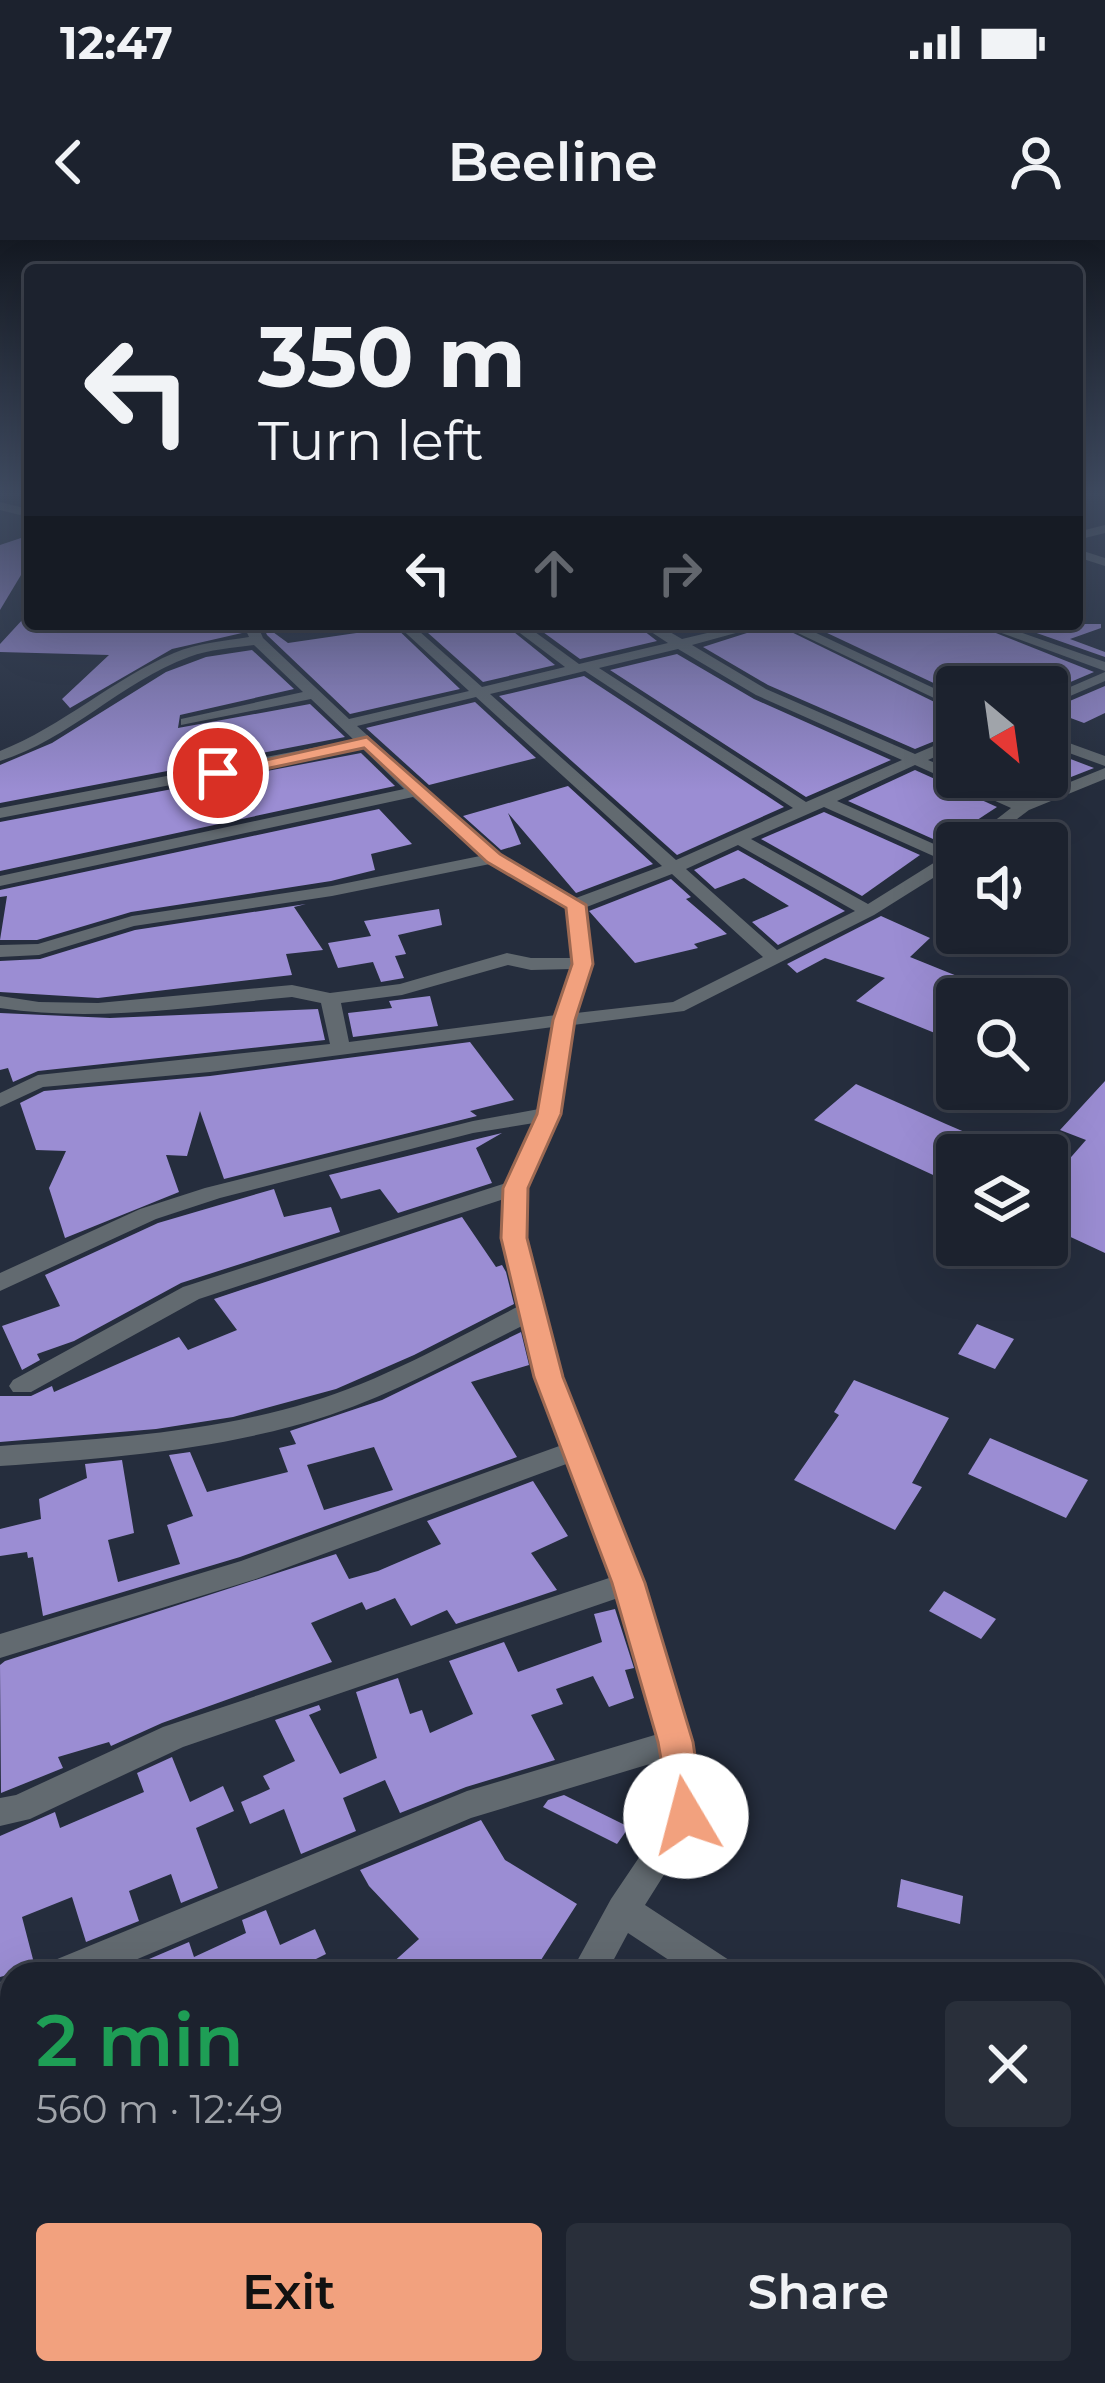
<!DOCTYPE html>
<html lang="en">
<head>
<meta charset="utf-8">
<style>
	:root { --surface:#1c222e; --page:#292f3a; --text:#f1f3f6; --muted:#a0a4aa; --line:#3a3f4a; --accent:#f2a17e }
	body { margin:0; font-family:Montserrat,sans-serif; background:var(--page); color:var(--text); height:100vh; display:flex; flex-direction:column; font-size:45px; white-space:nowrap }
	* { box-sizing:border-box; margin:0 }
	p { font-size:39px; color:var(--muted) }
	.icon { flex:none; width:66px; height:66px; fill:none; stroke:currentColor; stroke-width:2; stroke-linecap:round; stroke-linejoin:round }
	.map { position:relative; flex:1; overflow:hidden }
	.details { position:absolute; left:0px; top:1722px; width:1107px; height:423px; display:flex; flex-direction:column; background:var(--surface); border-radius:36px 36px 0 0; box-shadow:0 12px 48px #0002,0 0 0 3px var(--line) }
	.details>* { flex:none }
	.banner { position:absolute; left:24px; top:24px; width:1059px; height:366px; border-radius:12px; box-shadow:0 12px 48px #0002,0 0 0 3px var(--line); background:#1c222e; color:var(--text); overflow:hidden }
	.needle { width:78px; rotate:151deg }
	.fabs { position:absolute; left:936px; top:426px; display:grid; gap:24px }
	.fabs a { display:grid; place-items:center; width:132px; height:132px; border-radius:12px; background:var(--surface); box-shadow:0 12px 48px #0002,0 0 0 3px var(--line); font-size:60px }
	.pin { position:absolute; display:grid; place-items:center; width:102px; height:102px; color:#fff; margin:-51px; border:6px solid #fff; border-radius:50%; box-shadow:0 3px 12px #0007 }
	.me { position:absolute; width:132px; margin:-66px; rotate:352deg; stroke-linejoin:round; filter:drop-shadow(0 0 9px #0008) }
	.turn { display:flex; align-items:center; gap:42px; height:252px; padding:0 36px; font-size:54px }
	.turn .icon { width:156px; height:156px; stroke-width:2.5 }
	.turn b { display:block; font-size:84px; line-height:102px }
	.lanes { display:flex; align-items:center; height:114px; padding:0 36px; background:#0003; justify-content:center; gap:60px; direction:ltr }
	.lanes .off { opacity:.35 }
	.round { display:grid; place-items:center; flex:none; width:126px; height:126px; border-radius:12px; background:var(--page) }
	.head { display:flex; align-items:center; justify-content:space-between; height:204px; padding:0 36px }
	h1 { font-size:72px; font-weight:600; line-height:90px; color:#1e9e55 }
	.primary-button { display:flex; gap:24px; margin-top:auto; padding:24px 36px }
	.primary-button a { flex:1; height:138px; border-radius:12px; background:var(--accent); color:#111; font-size:48px; font-weight:600; line-height:138px; text-align:center }
	.primary-button a+a { background:var(--page); color:var(--text) }
	.status { display:flex; justify-content:space-between; align-items:center; height:84px; padding:0 60px; background:var(--surface); direction:ltr }
	.status svg { height:33px; fill:currentColor }
	header { display:flex; justify-content:space-between; align-items:center; height:156px; padding:0 36px; background:var(--surface); font-size:54px; font-weight:600 }
	.map>svg:first-child { display:block }
	.building { fill:#9b8dd3; fill-rule:evenodd }
	.lines { fill:none; stroke-linecap:round; stroke-linejoin:round }
	.street { fill:#626a70; fill-rule:evenodd }
	.route { fill:#f2a17e; stroke:#9d6952; stroke-width:3 }
</style>
</head>
<body>
<div class="status"><b>12:47</b><svg viewBox="0 0 49 12"><path d="M0 12V9h3v3zM5 12V6h3v6zM10 12V3h3v9zM15 12V0h3v12zM26 1h20v11H26zM47 4h2v5h-2z"/></svg></div>
<header><svg class="icon" aria-label="back" viewBox="0 0 24 24"><path d="M15 5l-7 7 7 7"/></svg>Beeline<svg class="icon" aria-label="person" viewBox="0 0 24 24"><circle cx="12" cy="8" r="4"/><path d="M4 21q1-7 8-7t8 7"/></svg></header>
<div class="map">
<svg width="1105" height="2143" viewBox="0 0 1105 2143">
	<rect width="100%" height="100%" fill="#252d3d"/>
	<g class="building">
		<polygon points="30,295 30,320 0,370 0,305"/>
		<polygon points="24,378 30,384 239,384 242,393 172,409 70,468 62,459 109,415 0,412 0,404"/>
		<polygon points="262,384 288,403 370,391 363,384 392,384 460,449 350,474 267,395"/>
		<polygon points="418,384 504,384 555,425 483,442"/>
		<polygon points="532,384 635,384 657,401 580,419"/>
		<polygon points="775,384 957,473 957,492 915,509 768,445 703,407"/>
		<polygon points="808,384 973,384 1094,432 1047,452 1047,447 1005,446 957,447 957,454"/>
		<polygon points="1011,384 1101,384 1101,388 1070,399 1105,412 1105,417"/>
		<polygon points="252,410 294,449 180,475 178,488 310,464 345,497 0,563 0,525 52,503 166,432 206,417"/>
		<polygon points="677,414 754,459 891,520 806,557 610,430"/>
		<polygon points="584,436 784,567 677,615 499,456"/>
		<polygon points="1105,446 1105,473 1084,483 1057,473 1066,469 1058,466"/>
		<polygon points="475,462 536,518 429,545 366,488"/>
		<polygon points="1047,510 1094,528 1025,555 979,537 1047,537"/>
		<polygon points="361,513 395,546 0,631 0,582"/>
		<polygon points="915,530 997,567 942,603 848,561"/>
		<polygon points="568,546 653,624 576,653 508,573 521,604 501,610 463,576"/>
		<polygon points="379,569 412,604 371,614 375,630 331,641 131,672 37,700 0,700 7,656 0,657 0,650"/>
		<polygon points="824,572 920,615 862,656 761,599"/>
		<polygon points="738,610 845,671 778,705 752,682 789,666 744,638 715,649 694,630"/>
		<polygon points="671,639 691,657 686,659 727,694 694,704 698,708 635,723 589,671"/>
		<polygon points="306,664 294,667 323,710 286,714 292,735 98,758 0,752 0,721 40,719 135,690"/>
		<polygon points="439,669 442,685 398,695 406,714 395,716 404,738 381,742 373,722 338,728 328,703 371,696 364,681"/>
		<polygon points="881,676 930,698 910,717 1014,759 957,759 957,802 856,761 885,738 825,718 797,733 787,724"/>
		<polygon points="430,756 438,786 353,797 348,773 392,768 389,761"/>
		<polygon points="318,769 325,800 38,831 13,842 8,828 0,830 0,773 110,778"/>
		<polygon points="470,802 514,860 470,871 477,876 224,939 200,871 187,916 166,915 179,952 65,998 49,948 66,911 36,910 20,863 44,851 210,836"/>
		<polygon points="1105,841 1105,1013 1047,986 1047,928 1058,932 1086,900 1060,890"/>
		<polygon points="856,844 946,884 1018,915 957,915 957,946 814,880"/>
		<polygon points="502,893 476,908 492,943 398,973 380,949 341,959 329,935"/>
		<polygon points="274,949 284,977 331,967 340,992 181,1043 74,1101 37,1114 40,1120 22,1130 2,1086 60,1066 45,1035 158,983"/>
		<polygon points="462,977 496,1027 502,1025 506,1032 514,1064 414,1115 336,1149 233,1177 156,1189 0,1202 0,1156 31,1156 52,1146 54,1152 179,1097 188,1110 237,1090 214,1059"/>
		<polygon points="977,1084 1014,1099 995,1129 958,1114"/>
		<path d="M521,1092L529,1125L471,1142L517,1217L240,1317L43,1376L33,1317L28,1318L27,1312L0,1316V1289L41,1279L39,1259L87,1238L85,1224L122,1220L134,1293L108,1300L118,1342L180,1324L167,1285L193,1276L169,1215L190,1212L207,1252L288,1232L279,1208L296,1204L290,1191L382,1160ZM374,1207L393,1250L324,1270L307,1225Z"/>
		<polygon points="854,1140 949,1178 912,1243 922,1247 895,1290 794,1240 839,1175 834,1172"/>
		<polygon points="990,1198 1088,1240 1066,1278 968,1234"/>
		<polygon points="533,1241 568,1296 531,1313 557,1350 456,1384 447,1370 411,1386 395,1358 366,1370 362,1362 311,1383 332,1422 162,1483 111,1506 109,1502 58,1517 63,1528 1,1553 0,1425 5,1421 336,1314 349,1339 378,1331 441,1304 427,1281"/>
		<polygon points="944,1351 996,1379 981,1399 929,1371"/>
		<polygon points="615,1369 634,1428 625,1430 634,1458 609,1467 593,1436 556,1449 563,1464 531,1475 555,1520 466,1547 400,1573 385,1540 343,1558 356,1591 301,1614 284,1569 250,1584 241,1562 270,1549 263,1536 295,1521 275,1480 319,1465 321,1470 309,1475 340,1534 377,1518 356,1452 398,1438 410,1474 422,1470 430,1493 473,1474 449,1421 504,1402 518,1432 602,1402 594,1374"/>
		<polygon points="172,1517 190,1562 223,1546 234,1571 196,1588 218,1648 181,1663 171,1634 129,1651 139,1681 86,1702 72,1657 22,1677 35,1727 0,1737 0,1596 55,1572 60,1588 144,1552 137,1533"/>
		<polygon points="564,1555 629,1587 617,1604 543,1567 548,1560"/>
		<polygon points="481,1580 505,1620 577,1664 532,1734 380,1734 419,1699 369,1646 360,1630"/>
		<polygon points="901,1639 963,1656 960,1684 897,1667"/>
		<polygon points="266,1670 280,1705 315,1689 326,1714 310,1722 315,1734 130,1734 128,1728 189,1702 194,1717 246,1693 242,1680"/>
	</g>
	<g class="lines">
		<g class="street">
			<polygon points="0,262 24,268 26,271 20,275 0,270"/>
			<polygon points="1105,285 1105,293 1077,300 1077,292"/>
			<polygon points="1077,309 1105,318 1105,326 1077,317"/>
			<path d="M243,384H257L263,398L349,479L469,451L396,384H411L482,447L565,427L508,384H524L579,424L668,403L639,384H656L682,399L745,384H769L692,405L766,449L915,514L957,496V507L928,520L957,532V537H968L1023,561L1105,528V539L1029,570L985,603H966L1011,568L915,525L837,561L952,612L957,611V623L874,675L684,771L573,785L559,874L526,948L525,998L561,1137L642,1343L691,1502L701,1576L645,1665L732,1722L737,1734H690L628,1693L606,1734H570L611,1659L669,1573L663,1520L471,1578L102,1734H45L50,1722L467,1551L658,1494L618,1358L183,1507L30,1579L0,1586V1558L16,1555L163,1487L612,1337L569,1223L256,1339L0,1418V1394L241,1321L562,1205L537,1137L524,1085C460,1117 398,1152 330,1175C224,1210 110,1218 0,1226V1206C103,1199 210,1193 310,1162C383,1140 451,1101 519,1066L503,998L504,959L199,1059L31,1152H13L9,1146L13,1140L183,1047L506,943L534,883L473,893L220,958L156,979L0,1051V1033L140,969L205,948L473,881L539,869L553,787L210,832L43,847L0,867V853L38,835L330,804L321,763L292,757C195,766 97,783 0,768V756L39,762L98,763L292,745L330,753L400,744L507,713L531,718H573L566,667L490,624L332,656L134,686L39,715L0,717V705L38,704L132,676L332,646L480,616L413,557L0,646V636L404,549L362,508L0,578V568L354,500L311,459L181,485V479L303,452L254,405C233,408 210,409 189,417C121,442 70,499 0,521V511C63,486 113,439 174,413C198,403 224,401 249,397ZM678,409L756,455L902,520L806,562L599,428ZM585,431L793,568L676,620L490,454ZM476,457L662,626L576,658L499,614L357,486ZM824,567L940,619L868,664L751,599ZM738,605L855,671L777,710L686,629ZM672,634L763,717L673,762L576,773L592,723L584,668ZM508,725L531,730L572,729L556,775L349,802L341,763L402,755Z"/>
			<polygon points="779,384 797,384 957,459 957,469"/>
			<polygon points="977,384 997,384 1105,422 1105,431"/>
			<polygon points="1105,432 1105,441 1047,466 1047,457"/>
			<polygon points="1047,495 1105,516 1105,526 1047,505"/>
			<polygon points="12,1737 12,1771 0,1776 0,1742"/>
			<polygon points="1095,1915 1105,1916 1105,1954 1095,1953"/>
			<polygon points="316,2133 360,2133 356,2143 312,2143"/>
			<polygon points="570,2133 613,2133 617,2143 574,2143"/>
		</g>
	</g>
	<linearGradient id="sky" x2="0" y2="1"><stop stop-color="#141922"/><stop offset="0.46" stop-color="#404c62"/><stop offset="1" stop-color="#404c62" stop-opacity="0"/></linearGradient>
	<rect width="1105" height="551" fill="url(#sky)"/>
	<polygon class="route" points="367,497 500,614 586,665 593,724 575,780 561,874 528,948 527,998 563,1137 645,1343 693,1502 704,1576 698,1587 686,1592 673,1587 658,1502 612,1343 534,1137 501,998 503,948 537,874 553,780 572,724 566,668 487,622 364,508 218,539 209,533"/>
</svg>
<div class="fabs">
<a><svg class="needle" viewBox="-14 -14 28 28"><path d="M0-13l5 13h-10z" fill="#e53935"/><path d="M0 13l5-13h-10z" fill="#a0a4aa"/></svg></a>
<a><svg class="icon" aria-label="sound" viewBox="0 0 24 24"><path d="M4 9h4l5-4v14l-5-4H4zM17 9q2 3 0 6"/></svg></a>
<a><svg class="icon" aria-label="search" viewBox="0 0 24 24"><circle cx="10" cy="10" r="6"/><path d="M15 15l6 6"/></svg></a>
<a><svg class="icon" aria-label="layers" viewBox="0 0 24 24"><path d="M12 4l9 5-9 5-9-5zM3 14l9 5 9-5"/></svg></a>
</div>
<div class="pin" style="left:218px;top:533px;background:#d93025"><svg class="icon" aria-label="arrive" viewBox="0 0 24 24"><path d="M6 21V4h12l-3 4 3 4H6"/></svg></div>
<svg class="me" style="left:686px;top:1576px" viewBox="-20 -20 40 40"><circle r="19" fill="#fff"/><path d="M0-13L10 11 0 6-10 11z" fill="#f2a17e"/></svg>
<div class="banner">
<div class="turn"><svg class="icon" aria-label="left" viewBox="0 0 24 24"><path d="M17 20v-9H6M10 6l-5 5 5 5"/></svg><div><b>350 m</b>Turn left</div></div>
<div class="lanes"><svg class="icon" aria-label="left" viewBox="0 0 24 24"><path d="M17 20v-9H6M10 6l-5 5 5 5"/></svg><svg class="icon off" aria-label="ahead" viewBox="0 0 24 24"><path d="M12 20V5M6 11l6-6 6 6"/></svg><svg class="icon off" aria-label="right" viewBox="0 0 24 24"><path d="M7 20v-9h11M14 6l5 5-5 5"/></svg></div>
</div>
<section class="details">
<div class="head"><div><h1>2 min</h1><p>560 m · 12:49</p></div><a class="round"><svg class="icon" aria-label="close" viewBox="0 0 24 24"><path d="M6 6l12 12M18 6L6 18"/></svg></a></div>
<div class="primary-button"><a>Exit</a><a>Share</a></div>
</section>
</div>
</body>
</html>
